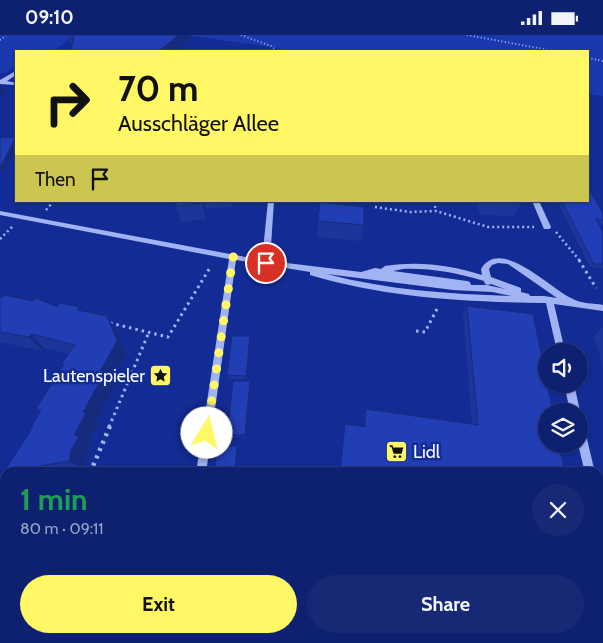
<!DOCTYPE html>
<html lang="en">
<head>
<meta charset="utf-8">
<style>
	:root { --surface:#0e2170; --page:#172975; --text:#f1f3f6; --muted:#9ba3c3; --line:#2e3e83; --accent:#fff864 }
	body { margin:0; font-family:Cabin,sans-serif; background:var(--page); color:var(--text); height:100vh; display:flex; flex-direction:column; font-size:19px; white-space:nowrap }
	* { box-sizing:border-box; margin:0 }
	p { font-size:16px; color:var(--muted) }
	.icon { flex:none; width:28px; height:28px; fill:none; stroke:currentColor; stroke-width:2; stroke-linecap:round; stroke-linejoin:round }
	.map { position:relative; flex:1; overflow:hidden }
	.drawer { position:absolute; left:0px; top:432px; width:604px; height:176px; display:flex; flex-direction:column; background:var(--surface); border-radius:15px 15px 0 0; box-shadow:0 1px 4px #0004,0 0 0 1px var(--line) }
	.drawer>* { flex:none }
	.guide { position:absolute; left:15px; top:15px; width:574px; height:152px; border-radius:0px; box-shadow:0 1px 4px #0004,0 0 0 1px var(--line); background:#fff864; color:#111; overflow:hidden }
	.fabs { position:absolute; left:538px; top:308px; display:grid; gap:10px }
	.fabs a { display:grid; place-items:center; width:50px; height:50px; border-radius:50%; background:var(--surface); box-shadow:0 1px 4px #0004,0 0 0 1px var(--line); font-size:25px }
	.pin { position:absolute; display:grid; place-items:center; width:42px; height:42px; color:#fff; margin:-21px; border:2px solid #fff; border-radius:50%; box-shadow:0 1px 5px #0007 }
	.me { position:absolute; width:55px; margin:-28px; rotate:9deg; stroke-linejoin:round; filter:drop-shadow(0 0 4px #0008) }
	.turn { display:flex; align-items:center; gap:18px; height:105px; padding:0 20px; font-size:22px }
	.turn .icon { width:65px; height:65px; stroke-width:2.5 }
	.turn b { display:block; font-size:35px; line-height:42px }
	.then { display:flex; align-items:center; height:48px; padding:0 20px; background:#0003; gap:10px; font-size:19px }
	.round { display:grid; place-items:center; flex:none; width:52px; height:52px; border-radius:26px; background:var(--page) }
	.head { display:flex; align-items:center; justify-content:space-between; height:85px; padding:0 20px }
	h1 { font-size:30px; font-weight:800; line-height:38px; color:#1e9e55 }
	.action { display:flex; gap:10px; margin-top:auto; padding:10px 20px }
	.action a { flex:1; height:58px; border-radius:30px; background:var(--accent); color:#111; font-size:20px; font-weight:800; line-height:58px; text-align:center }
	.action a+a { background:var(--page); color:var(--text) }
	.status { display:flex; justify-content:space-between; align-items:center; height:35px; padding:0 25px; background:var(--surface); direction:ltr }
	.status svg { height:14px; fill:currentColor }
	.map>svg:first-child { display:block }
	.green { fill:#1b39af }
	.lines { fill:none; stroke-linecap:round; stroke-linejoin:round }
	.path-far3 { stroke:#a2b3f3; stroke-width:2; stroke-dasharray:1 2.5; stroke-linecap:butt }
	.path-far2 { stroke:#a2b3f3; stroke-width:2.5; stroke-dasharray:2 3; stroke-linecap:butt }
	.path-far1 { stroke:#a2b3f3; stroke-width:3; stroke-dasharray:2.5 4; stroke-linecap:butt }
	.path { stroke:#a2b3f3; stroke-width:4.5; stroke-dasharray:3 5; stroke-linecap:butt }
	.minor { fill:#a2b3f3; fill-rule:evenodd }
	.wall { fill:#1c359b }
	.shaded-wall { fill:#172b7e }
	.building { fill:#213eb4; stroke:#172b7e }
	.route { stroke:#fff864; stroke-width:9; stroke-dasharray:0 16.2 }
	.labels { text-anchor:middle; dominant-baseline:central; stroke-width:5; stroke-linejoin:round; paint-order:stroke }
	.poi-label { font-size:18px; fill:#fff; stroke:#132c95; text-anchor:end }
</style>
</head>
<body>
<div class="status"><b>09:10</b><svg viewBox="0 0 49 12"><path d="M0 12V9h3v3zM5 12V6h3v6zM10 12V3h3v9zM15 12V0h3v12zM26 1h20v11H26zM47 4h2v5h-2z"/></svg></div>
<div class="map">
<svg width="603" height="608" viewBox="0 0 603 608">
	<rect width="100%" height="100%" fill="#132c95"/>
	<g class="green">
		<polygon points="0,0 76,0 53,16 16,16 16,30 5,38 0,38"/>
		<polygon points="186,0 603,0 603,61 588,59 588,16 297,16"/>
	</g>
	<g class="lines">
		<g class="path-far3">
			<polyline points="241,0 271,11 277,16"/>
			<polyline points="467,0 554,16"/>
			<polyline points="0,5 6,1"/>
			<polyline points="588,23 603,26"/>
		</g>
		<g class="path-far2">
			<polyline points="434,166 436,176"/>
			<polyline points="375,172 410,177 436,176 488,192 534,192"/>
			<polyline points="46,175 54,166"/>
			<polyline points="556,197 580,226"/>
			<polyline points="0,204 12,192"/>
		</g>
		<g class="path-far1">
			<polyline points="579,225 596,253"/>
			<polyline points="110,288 168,302 211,231"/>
			<polyline points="416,296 425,297 438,272"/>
			<polyline points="109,392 149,297"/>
		</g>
		<g class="path">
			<polyline points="90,438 110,391"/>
			<polyline points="109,608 110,604"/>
		</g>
		<g class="minor">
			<polygon points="14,37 16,37 16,40 7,46 16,48 16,50 0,49 0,45"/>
			<path d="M268,166H274L270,226L361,237L375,233L381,234L385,231C419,226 450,230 482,240L481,234C501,201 550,254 573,264C581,269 594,268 603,270V276L554,269L565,316H557L546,268C466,267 387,263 310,240V237L236,225L206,438H196L229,224L0,180V176L262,225ZM498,228L508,229L557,263L544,261H530L529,259L521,257V253L491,242L489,234L492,230ZM403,234C431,233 457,238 484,246L485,249L488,250L491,249L505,254L487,250H471L470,247L467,246L393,236ZM327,239L453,255L492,257L511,261C449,259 387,255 327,239Z"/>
			<polygon points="532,166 539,166 551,192 550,194 544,194"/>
			<polygon points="564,349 574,349 580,376 579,379 579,376 570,376"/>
			<polygon points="579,386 583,388 584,391 595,438 585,438 578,409"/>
			<polygon points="599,471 603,472 603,500 599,498"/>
			<polygon points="170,604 182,604 182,608 168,608"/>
		</g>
	</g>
	<g class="wall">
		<polygon points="67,0 190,0 191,4 177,16 70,16 72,9 70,8"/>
		<polygon points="176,166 232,166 232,172 206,174 206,184 181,187 176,171"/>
		<polygon points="476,166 522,166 514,181 480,180"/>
		<polygon points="557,166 588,166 603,179 603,189 598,189 603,197 603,233 591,233"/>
		<polygon points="318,186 364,190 361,206 317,202"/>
		<polygon points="0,261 57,272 82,276 117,296 127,320 113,346 116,349 96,386 98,389 88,408 92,411 85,425 83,434 65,438 4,437 32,393 31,392 40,377 36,374 64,329 69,319 44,313 43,316 0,307"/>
		<polygon points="467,271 565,438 340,438 344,394 345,389 364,392 364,380 366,374 472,389 463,278"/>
		<polygon points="603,292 603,331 594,301"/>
		<polygon points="250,305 247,344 228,344 227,340"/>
		<polygon points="250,346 251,350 246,402 228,402 227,400"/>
	</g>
	<g class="shaded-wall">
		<polygon points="179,0 190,0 191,4 177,16 159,16"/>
		<polygon points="0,49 6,58 0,63"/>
		<polygon points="16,102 16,112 2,139 0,136 0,133"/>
		<polygon points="202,166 204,166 206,174 206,184"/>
		<polygon points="107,281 117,296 127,320 113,346 116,349 96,386 98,389 88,408 92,411 85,425 83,434 69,426 74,400 83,377 101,335"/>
		<polygon points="31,299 44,313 43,316 29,302"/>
		<polygon points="250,301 250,305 247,344 246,341"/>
		<polygon points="250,346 251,350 246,402 245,400"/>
		<polygon points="237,411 238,414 236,438 235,438"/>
		<polygon points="70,604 86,604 85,608 68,608"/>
	</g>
	<g class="building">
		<polygon points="75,0 179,0 159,16 70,16"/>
		<polygon points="16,102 0,133 0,103"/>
		<polygon points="588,152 603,179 603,185 596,184 603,197 603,229 594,229 562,166 588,166"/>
		<polygon points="176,166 202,166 202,168 176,171"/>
		<polygon points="320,167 364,172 364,190 318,186"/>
		<polygon points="5,260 32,266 36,263 57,272 60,268 79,272 77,275 107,281 117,306 101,335 105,337 83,377 86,378 74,400 79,401 71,415 69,426 4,437 33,392 31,392 41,375 36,374 64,329 62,328 75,310 31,299 29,302 0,297 0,261 3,262"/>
		<polygon points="467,271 533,279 546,343 546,349 547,349 553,376 546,376 546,409 559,409 565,438 340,438 345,389 365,392 366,374 478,390"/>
		<polygon points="232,301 250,301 246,341 227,340"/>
		<polygon points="233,346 250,346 245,400 227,400"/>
		<polygon points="217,411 237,411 235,438 214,438"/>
		<polygon points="0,443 5,444 5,604 70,604 68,608 10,608 0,605"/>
		<rect x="193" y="604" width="24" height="4"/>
		<polygon points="350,604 467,604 468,608 350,608"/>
	</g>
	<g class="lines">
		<polyline class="route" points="207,398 233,222 266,228"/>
	</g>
	<defs>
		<symbol id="sight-square" viewBox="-11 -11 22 22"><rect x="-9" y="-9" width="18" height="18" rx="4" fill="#fff864" stroke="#132c95"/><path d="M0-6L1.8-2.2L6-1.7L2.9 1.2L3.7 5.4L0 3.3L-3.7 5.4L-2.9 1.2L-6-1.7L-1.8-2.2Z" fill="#111"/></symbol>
		<symbol id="supermarket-square" viewBox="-11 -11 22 22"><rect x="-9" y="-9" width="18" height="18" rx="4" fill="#fff864" stroke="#132c95"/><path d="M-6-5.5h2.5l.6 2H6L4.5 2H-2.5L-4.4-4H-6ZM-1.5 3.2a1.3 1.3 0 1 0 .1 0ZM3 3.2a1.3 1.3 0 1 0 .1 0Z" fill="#111"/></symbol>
	</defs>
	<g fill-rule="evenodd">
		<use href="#sight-square" x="148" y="328" width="25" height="25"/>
		<use href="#supermarket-square" x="384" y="404" width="25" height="25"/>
	</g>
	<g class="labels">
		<g class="poi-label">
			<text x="145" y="341">Lautenspieler</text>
			<text x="413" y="417" text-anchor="start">Lidl</text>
		</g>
	</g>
</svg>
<div class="fabs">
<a><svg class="icon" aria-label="sound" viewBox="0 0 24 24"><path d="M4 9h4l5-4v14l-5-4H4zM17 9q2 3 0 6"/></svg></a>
<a><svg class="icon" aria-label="layers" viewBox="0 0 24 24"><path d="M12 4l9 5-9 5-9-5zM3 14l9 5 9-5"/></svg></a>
</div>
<div class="pin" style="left:266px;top:228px;background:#d93025"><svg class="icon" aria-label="arrive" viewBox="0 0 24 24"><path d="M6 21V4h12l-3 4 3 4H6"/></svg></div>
<svg class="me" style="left:207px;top:398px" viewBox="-20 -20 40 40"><circle r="19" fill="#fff"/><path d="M0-13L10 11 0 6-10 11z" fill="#fff864"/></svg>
<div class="guide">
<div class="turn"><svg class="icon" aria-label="right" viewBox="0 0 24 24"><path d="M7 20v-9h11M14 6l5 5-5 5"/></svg><div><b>70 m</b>Ausschläger Allee</div></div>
<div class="then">Then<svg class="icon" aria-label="arrive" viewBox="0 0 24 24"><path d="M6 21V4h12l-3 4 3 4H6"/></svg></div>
</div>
<section class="drawer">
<div class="head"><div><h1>1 min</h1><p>80 m · 09:11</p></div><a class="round"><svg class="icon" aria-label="close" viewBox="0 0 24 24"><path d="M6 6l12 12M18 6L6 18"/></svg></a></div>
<div class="action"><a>Exit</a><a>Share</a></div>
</section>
</div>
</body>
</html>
